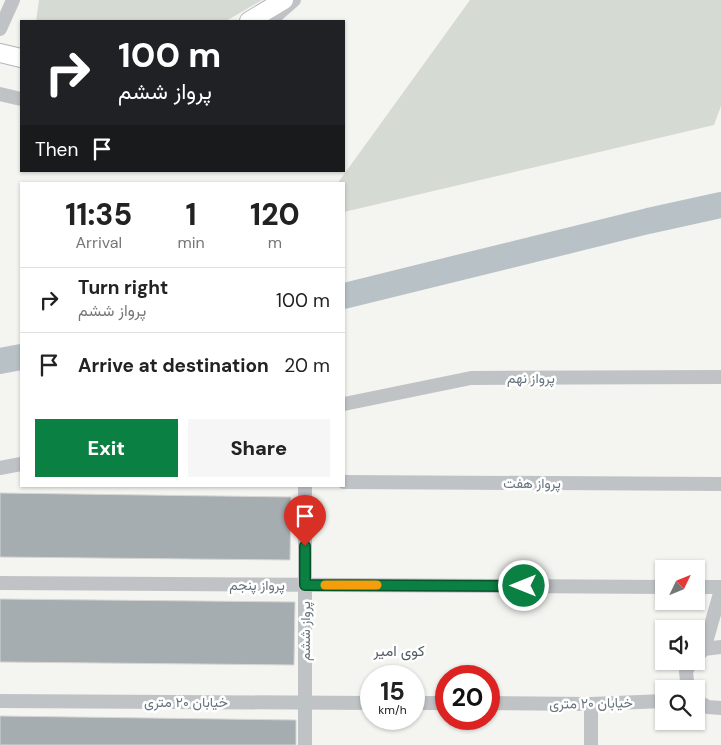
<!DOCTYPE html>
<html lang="en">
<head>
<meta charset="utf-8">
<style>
	:root { --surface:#fff; --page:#f6f6f6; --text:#222; --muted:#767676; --line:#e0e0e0; --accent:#0b8043 }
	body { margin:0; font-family:"DM Sans",Vazirmatn,sans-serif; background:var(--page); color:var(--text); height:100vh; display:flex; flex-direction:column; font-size:19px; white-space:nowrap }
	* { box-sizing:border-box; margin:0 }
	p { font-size:16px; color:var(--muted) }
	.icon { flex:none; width:28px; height:28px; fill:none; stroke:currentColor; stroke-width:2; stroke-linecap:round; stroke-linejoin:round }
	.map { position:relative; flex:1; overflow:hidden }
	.drawer { position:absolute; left:20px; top:182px; width:325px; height:305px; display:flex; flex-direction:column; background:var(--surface); border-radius:0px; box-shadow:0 1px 4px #0004 }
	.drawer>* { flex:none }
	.top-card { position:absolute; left:20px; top:20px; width:325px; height:152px; border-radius:0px; box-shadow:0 1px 4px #0004; background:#202124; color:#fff; overflow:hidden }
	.needle { width:32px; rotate:47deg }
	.buttons { position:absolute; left:655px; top:560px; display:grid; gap:10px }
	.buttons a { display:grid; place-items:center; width:50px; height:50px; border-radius:0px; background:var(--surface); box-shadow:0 1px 4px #0004; font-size:25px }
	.speed { position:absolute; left:360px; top:665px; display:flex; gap:10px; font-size:25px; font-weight:700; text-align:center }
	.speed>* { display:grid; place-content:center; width:65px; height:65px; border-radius:50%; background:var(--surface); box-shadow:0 1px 4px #0004; line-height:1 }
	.speed small { font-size:12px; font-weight:400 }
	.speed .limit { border:8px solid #d22; background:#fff; color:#111 }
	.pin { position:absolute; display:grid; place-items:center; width:42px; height:42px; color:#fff; margin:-51px -21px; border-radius:50% 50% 50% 0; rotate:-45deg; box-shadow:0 0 5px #0007 }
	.pin .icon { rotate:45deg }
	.me { position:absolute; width:55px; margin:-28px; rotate:270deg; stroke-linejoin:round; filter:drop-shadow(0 0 4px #0008) }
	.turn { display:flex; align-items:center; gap:18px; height:105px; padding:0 15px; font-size:22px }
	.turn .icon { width:65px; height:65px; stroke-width:2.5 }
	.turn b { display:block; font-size:35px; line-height:42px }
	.then { display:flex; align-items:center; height:48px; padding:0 15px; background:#0003; gap:10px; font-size:19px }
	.eta { display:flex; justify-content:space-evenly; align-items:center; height:85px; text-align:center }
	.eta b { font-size:30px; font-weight:800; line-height:35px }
	.button { display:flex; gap:10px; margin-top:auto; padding:10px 15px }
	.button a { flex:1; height:58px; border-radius:0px; background:var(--accent); color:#fff; font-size:20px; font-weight:800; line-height:58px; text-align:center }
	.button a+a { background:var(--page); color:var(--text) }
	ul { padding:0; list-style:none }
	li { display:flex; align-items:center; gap:15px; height:65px; padding:0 15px; border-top:1px solid var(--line) }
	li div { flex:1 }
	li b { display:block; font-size:19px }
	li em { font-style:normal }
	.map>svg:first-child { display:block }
	.green { fill:#d5dbd2 }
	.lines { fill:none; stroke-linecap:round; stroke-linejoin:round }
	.river { stroke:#b8c2c6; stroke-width:26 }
	.building { fill:#a6adb1; stroke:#d5d5d4 }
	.major-casing { stroke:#b1b5b8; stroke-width:20 }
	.minor { stroke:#c0c3c6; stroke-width:14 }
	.major { stroke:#fff; stroke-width:18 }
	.route-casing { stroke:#07532c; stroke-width:12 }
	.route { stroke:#0b8043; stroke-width:9 }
	.slow { stroke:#f59e0b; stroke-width:9 }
	.labels { text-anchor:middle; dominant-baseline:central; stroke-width:5; stroke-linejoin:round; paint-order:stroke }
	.street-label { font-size:14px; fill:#66747f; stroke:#fff }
	.neighbourhood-label { font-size:15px; fill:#535d65; stroke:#fff }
</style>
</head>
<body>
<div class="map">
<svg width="721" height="745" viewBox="0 0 721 745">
	<rect width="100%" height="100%" fill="#f4f4f1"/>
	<g class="green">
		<polygon points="39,0 262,0 226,21 36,21"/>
		<polygon points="470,0 721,0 721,106 714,125 344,212 344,184 337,184"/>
	</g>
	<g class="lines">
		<g class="river">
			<polyline points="344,296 648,221 721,205"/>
			<polyline points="0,361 21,357"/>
		</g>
	</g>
	<g class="building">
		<polygon points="0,493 291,497 290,560 0,557"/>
		<polygon points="0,599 295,602 294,665 0,662"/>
		<polygon points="0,716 296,720 296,745 0,745"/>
	</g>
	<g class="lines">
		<defs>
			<g id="major">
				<polyline points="249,21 284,0"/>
				<polyline points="0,53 21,58"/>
			</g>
		</defs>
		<use href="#major" class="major-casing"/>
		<g class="minor">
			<polyline points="270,21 294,0"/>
			<polyline points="0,29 13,0"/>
			<polyline points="0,94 21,99"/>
			<polyline points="344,404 471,378 721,377"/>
			<polyline points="0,468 21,464"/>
			<polyline points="344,482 721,484"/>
			<polyline points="0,583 664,587"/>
			<polyline points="696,587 721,587"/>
			<polyline points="704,649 721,590"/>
			<polyline points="699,654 704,649 721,647"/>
			<polyline points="688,689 686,672 691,661"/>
			<polyline points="0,701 371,703"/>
			<polyline points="696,701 708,707 721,708"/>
			<polyline points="414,703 446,703"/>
			<polyline points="489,703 591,704 664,701"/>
			<polyline points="305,745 305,486"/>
			<polyline points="591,745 591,704"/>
		</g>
		<use href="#major" class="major"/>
	</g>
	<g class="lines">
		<defs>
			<polyline id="route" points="305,546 305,585 524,586"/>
		</defs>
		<use href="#route" class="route-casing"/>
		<use href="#route" class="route"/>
		<polyline class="slow" points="325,585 377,585"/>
	</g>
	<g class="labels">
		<g class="street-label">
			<text x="531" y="378">پرواز نهم</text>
			<text x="532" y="483">پرواز هفت</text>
			<text x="257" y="585">پرواز پنجم</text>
			<text transform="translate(305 631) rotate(-90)">پرواز ششم</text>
			<text x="186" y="702">خیابان ۲۰ متری</text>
			<text transform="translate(591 703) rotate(-1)">خیابان ۲۰ متری</text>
		</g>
		<g class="neighbourhood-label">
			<text x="399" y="651">کوی امیر</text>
		</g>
	</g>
</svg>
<div class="buttons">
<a><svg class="needle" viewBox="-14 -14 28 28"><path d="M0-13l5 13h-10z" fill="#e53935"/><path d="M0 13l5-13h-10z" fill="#767676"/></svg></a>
<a><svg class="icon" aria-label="sound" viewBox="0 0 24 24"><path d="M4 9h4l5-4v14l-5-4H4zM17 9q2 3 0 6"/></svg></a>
<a><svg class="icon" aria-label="search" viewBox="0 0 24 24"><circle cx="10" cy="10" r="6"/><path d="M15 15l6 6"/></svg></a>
</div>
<div class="speed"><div>15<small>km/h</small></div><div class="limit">20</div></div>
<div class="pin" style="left:305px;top:546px;background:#d93025"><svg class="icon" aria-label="arrive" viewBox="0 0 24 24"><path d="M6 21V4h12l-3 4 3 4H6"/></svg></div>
<svg class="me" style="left:524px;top:586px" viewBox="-20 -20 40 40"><circle r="17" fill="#0b8043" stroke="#fff" stroke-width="3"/><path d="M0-11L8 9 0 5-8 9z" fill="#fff"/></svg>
<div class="top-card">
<div class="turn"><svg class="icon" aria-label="right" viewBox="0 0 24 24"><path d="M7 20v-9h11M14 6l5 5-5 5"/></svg><div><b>100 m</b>پرواز ششم</div></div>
<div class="then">Then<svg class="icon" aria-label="arrive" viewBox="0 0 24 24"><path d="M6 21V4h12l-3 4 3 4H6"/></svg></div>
</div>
<section class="drawer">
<div class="eta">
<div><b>11:35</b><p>Arrival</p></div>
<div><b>1</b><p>min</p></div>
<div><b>120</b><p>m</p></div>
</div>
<ul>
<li><svg class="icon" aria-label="right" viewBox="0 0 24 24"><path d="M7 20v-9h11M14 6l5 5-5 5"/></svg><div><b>Turn right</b><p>پرواز ششم</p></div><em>100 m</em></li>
<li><svg class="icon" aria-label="arrive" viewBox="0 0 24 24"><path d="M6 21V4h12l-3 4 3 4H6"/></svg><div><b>Arrive at destination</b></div><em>20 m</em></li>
</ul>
<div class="button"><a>Exit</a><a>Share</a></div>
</section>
</div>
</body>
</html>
